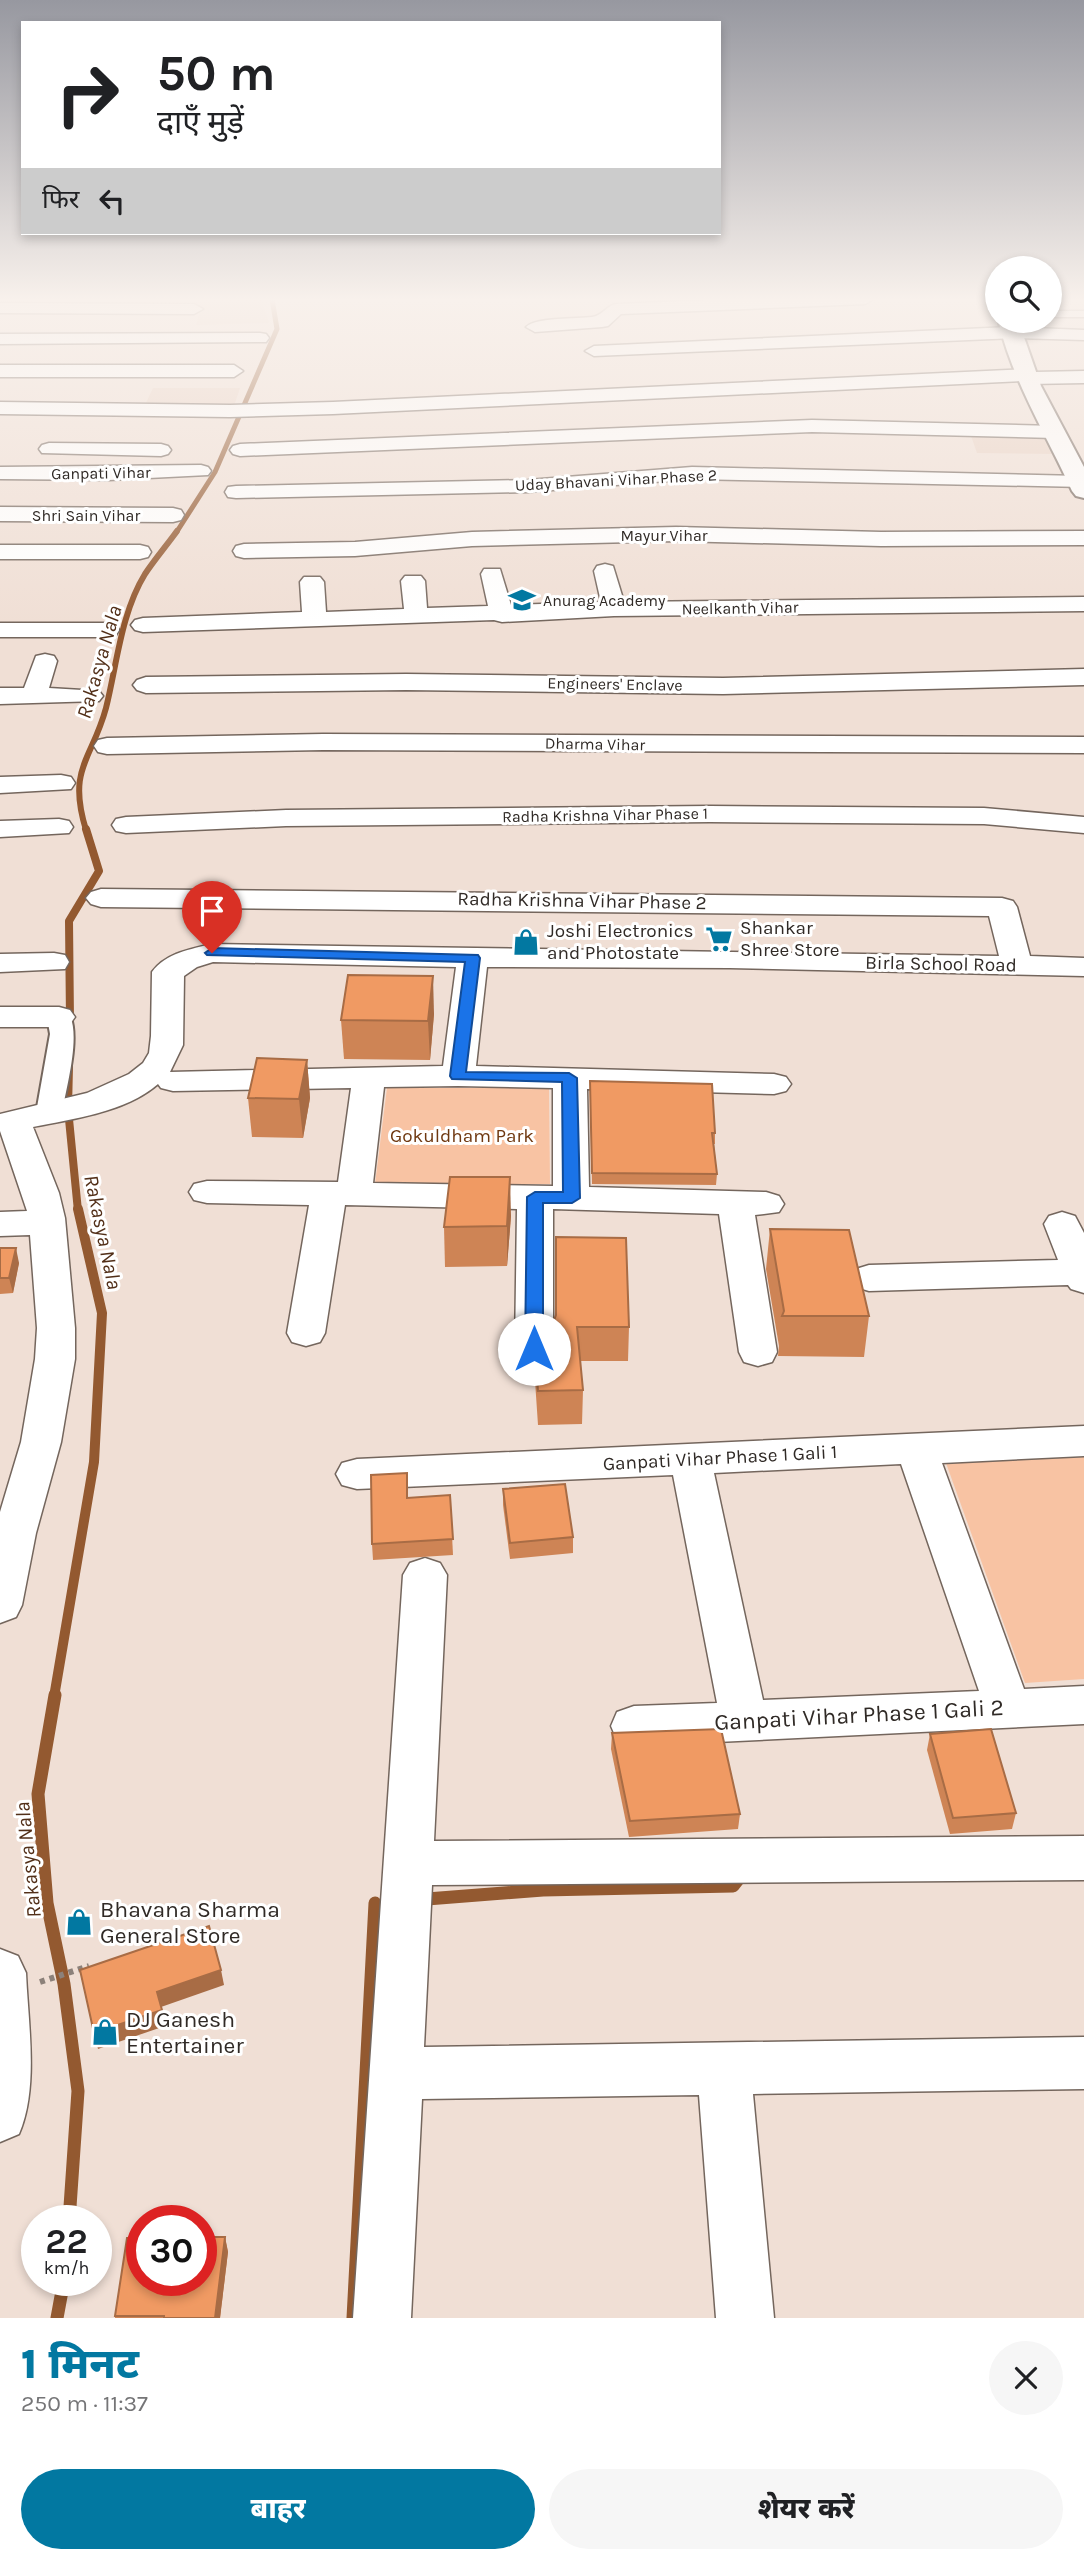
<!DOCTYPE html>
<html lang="hi">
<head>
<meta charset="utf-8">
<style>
	:root { --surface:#fff; --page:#f6f6f6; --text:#202124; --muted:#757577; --accent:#0278a1 }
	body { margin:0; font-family:Karla,"Noto Sans Devanagari",sans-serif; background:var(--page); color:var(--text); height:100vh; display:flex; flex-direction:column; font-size:26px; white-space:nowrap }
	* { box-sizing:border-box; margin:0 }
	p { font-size:23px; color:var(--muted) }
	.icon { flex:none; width:38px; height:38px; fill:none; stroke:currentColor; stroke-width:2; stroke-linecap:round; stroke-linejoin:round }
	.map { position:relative; height:2318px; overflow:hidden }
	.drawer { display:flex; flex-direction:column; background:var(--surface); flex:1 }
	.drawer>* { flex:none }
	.guide { position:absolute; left:21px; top:21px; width:700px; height:214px; border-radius:0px; box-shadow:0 4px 10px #0003; background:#fff; color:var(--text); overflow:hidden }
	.controls { position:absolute; left:985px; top:256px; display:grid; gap:14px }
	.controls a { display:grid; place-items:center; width:77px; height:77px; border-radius:50%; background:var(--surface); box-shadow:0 4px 10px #0003; font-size:35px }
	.speed { position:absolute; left:21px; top:2205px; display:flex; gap:14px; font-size:35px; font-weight:700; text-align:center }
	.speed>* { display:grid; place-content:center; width:91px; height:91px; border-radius:50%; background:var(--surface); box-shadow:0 4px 10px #0003; line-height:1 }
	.speed small { font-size:18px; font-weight:400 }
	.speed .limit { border:10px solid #d22; background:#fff; color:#111 }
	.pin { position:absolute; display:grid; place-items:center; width:60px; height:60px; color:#fff; margin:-72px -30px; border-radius:50% 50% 50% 0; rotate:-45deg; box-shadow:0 0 7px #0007 }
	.pin .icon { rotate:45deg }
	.me { position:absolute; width:77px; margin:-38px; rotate:0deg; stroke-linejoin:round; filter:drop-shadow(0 0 5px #0008) }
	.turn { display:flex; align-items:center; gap:24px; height:147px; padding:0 21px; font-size:32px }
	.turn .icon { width:91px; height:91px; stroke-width:2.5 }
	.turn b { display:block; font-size:49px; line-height:60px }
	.then { display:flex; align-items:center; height:66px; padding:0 21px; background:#0003; gap:14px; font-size:26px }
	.round { display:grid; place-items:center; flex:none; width:74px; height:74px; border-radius:37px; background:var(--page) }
	.overview { display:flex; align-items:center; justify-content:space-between; height:119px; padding:0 21px }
	h1 { font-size:42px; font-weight:800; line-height:52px; color:var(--accent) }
	.button { display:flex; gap:14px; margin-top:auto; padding:14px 21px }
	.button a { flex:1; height:80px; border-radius:42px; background:var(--accent); color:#fff; font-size:28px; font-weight:800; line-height:80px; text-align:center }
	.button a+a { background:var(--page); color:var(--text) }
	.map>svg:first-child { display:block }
	.built { fill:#e9d1c3 }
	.green { fill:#f8c3a3 }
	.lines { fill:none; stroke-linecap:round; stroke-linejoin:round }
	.stream-far4 { stroke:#935930; stroke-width:5 }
	.stream-far3 { stroke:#935930; stroke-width:6 }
	.stream-far2 { stroke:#935930; stroke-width:8 }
	.stream-far1 { stroke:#935930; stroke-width:10 }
	.stream { stroke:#935930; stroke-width:13 }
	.service-casing { stroke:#74665d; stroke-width:3 }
	.pedestrian-casing { stroke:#74665d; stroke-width:4 }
	.minor-casing { stroke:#74665d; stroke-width:3 }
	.tertiary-casing { stroke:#74665d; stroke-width:4 }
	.path { stroke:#8c817a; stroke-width:6; stroke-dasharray:5 5; stroke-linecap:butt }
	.service { fill:#fff; fill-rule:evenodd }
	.pedestrian { fill:#fff; fill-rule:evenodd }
	.minor { fill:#fff; fill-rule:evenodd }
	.tertiary { fill:#fff; fill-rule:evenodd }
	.wall { fill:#ce8455 }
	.shaded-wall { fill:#a86c45 }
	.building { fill:#f09a63; stroke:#a86c45; stroke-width:2 }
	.route { fill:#1a73e8; stroke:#114b97; stroke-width:2 }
	.labels { text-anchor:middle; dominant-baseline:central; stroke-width:6; stroke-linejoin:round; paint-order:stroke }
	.far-street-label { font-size:16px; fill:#302a26; stroke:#fff }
	.far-poi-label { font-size:16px; fill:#302a26; stroke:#fff; text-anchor:start }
	.street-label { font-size:19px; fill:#302a26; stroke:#fff }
	.poi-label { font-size:19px; fill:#302a26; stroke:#fff; text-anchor:start }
	.park-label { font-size:19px; fill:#6f3810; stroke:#fff }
	.water-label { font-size:21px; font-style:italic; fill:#522f18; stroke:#fff }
	.near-street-label { font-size:23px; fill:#302a26; stroke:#fff }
	.near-poi-label { font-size:23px; fill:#302a26; stroke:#fff; text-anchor:start }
</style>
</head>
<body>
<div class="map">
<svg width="1084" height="2318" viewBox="0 0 1084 2318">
	<rect width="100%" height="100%" fill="#f0dfd5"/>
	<g class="built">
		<polygon points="196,299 261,299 269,323 196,325 201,308 192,307"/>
		<polygon points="153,388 240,388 233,409 144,407"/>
		<polygon points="1048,432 1057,454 977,453 970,433"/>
	</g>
	<g class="green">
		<polygon points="387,1088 549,1088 550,1184 375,1184"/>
		<polygon points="1084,1457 1084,1679 1025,1683 946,1463"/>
	</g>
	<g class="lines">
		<polyline class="stream-far4" points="176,533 215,472 277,329 272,299"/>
		<path class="stream-far3" d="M86,830C67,768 92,760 106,708C117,664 121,613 145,574C155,559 167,545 177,531"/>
		<g class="stream-far2">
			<polyline points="70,1021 69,921 99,871 86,829"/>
			<polyline points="69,1066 68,1109 78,1211"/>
		</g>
		<polyline class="stream-far1" points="54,1697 94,1462 102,1313 78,1209"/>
		<g class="stream">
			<polyline points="55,1695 38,1794 47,1903 64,1984 78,2091 69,2221"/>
			<polyline points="427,1899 543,1890 733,1886 740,1877"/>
			<polyline points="57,2318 64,2280"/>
			<polyline points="353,2318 375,1903"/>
		</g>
		<defs>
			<rect id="service" x="1050" y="311" width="34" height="6"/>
			<path id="pedestrian" d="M59,1010L68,1012C82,1033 66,1088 62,1113L58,1119L49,1121L40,1119L36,1113L50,1034L47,1017L50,1012Z"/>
			<g id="minor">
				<path d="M735,299H874L865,304L621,314L608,326L602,327L535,332L526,327C536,317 577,319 592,317C602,316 606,306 616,304Z"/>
				<polygon points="0,303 194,304 203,309 194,314 0,313"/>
				<polygon points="1010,327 1084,330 1084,340 1016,338 594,356 585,351 594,346"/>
				<polygon points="260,333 266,334 269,338 266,342 0,344 0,334"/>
				<polygon points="0,365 234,365 243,371 234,377 0,377"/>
				<polygon points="1027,369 1035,372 1084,371 1084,383 1029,384 1022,381 333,414 230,417 0,414 0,402 230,405 333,402"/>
				<polygon points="812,420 1055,426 1062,428 1065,432 1062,436 1055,438 812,432 240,456 233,454 230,450 233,446 240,444"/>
				<polygon points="49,443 161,444 168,446 171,450 168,454 161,456 42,453 39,449 42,445"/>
				<polygon points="201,465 208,467 211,471 208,475 109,480 0,479 0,467"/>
				<polygon points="692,467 1080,476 1084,477 1084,487 692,479 528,492 236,498 228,497 225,492 228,487 236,486 528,480"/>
				<polygon points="0,507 173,508 181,510 184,515 181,520 173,522 0,521"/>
				<polygon points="676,527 881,532 1084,531 1084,545 881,546 676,541 472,546 355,556 244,558 236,556 233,551 236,546 244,544 355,542 472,532"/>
				<polygon points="0,545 140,545 148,547 151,552 148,557 140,559 0,559"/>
				<polygon points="605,564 613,566 624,602 1084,597 1084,611 614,616 502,622 494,620 143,632 135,630 131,625 135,620 143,618 302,612 300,582 304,577 320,577 324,582 326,612 404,609 401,581 405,576 421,576 425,581 427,608 488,606 481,574 484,569 500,569 511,605 601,602 594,571 597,566"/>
				<polygon points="0,623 107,623 116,625 119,630 116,635 107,637 0,637"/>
				<polygon points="45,654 54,656 57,661 49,688 99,691 103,696 99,701 0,704 0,688 24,688 36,656"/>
				<polygon points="1084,669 1084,685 723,694 406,690 146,693 137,690 133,685 137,680 146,677 406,674 723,678"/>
				<polygon points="323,734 1084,737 1084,753 323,750 107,754 98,752 94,746 98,740 107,738"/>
				<polygon points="61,775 71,777 75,783 71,789 0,793 0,777"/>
				<polygon points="710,806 984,808 1084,817 1084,833 984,824 710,822 286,826 126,833 116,831 112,825 116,819 126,817 286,810"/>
				<polygon points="59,819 69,821 73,827 69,833 0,837 0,821"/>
				<path d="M101,889L1002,898L1013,901L1017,907L1030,956L1084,958V976L730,968L487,967L476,1066L774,1074L786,1077L791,1084L786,1091L774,1094L587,1089L589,1187L766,1192L779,1196L784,1204L779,1212L755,1215L777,1352L772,1362L758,1366L744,1362L739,1352L719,1214L553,1209V1349L548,1359L534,1363L520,1359L515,1349L517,1209L345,1205L325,1333L320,1342L306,1346L292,1342L287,1333L309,1205L207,1203L194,1200L189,1192L194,1184L207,1181L338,1182L351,1088L173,1091L161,1088L158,1084C126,1112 73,1119 33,1127L59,1193L65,1218L75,1328V1359L61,1442L36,1533L22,1605L16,1617L0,1623V1512L21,1442L35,1359L37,1328L30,1235L0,1236V1212L27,1211L0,1131V1114L87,1093L129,1074L143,1063L149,1053L151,1036L152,972C166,953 191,949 212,944L999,956L989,916L101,907L91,904L86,898L91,892ZM213,962L456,967L443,1066L170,1072L183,1045L184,976L197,967ZM458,1086L553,1088V1186L373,1183L384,1087Z"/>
				<polygon points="54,953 65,955 69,962 65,969 0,972 0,954"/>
				<polygon points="0,1007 59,1007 70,1010 75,1017 70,1024 59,1027 0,1027"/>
				<polygon points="1062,1212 1075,1216 1084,1233 1084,1293 1071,1289 1068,1285 869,1291 856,1287 850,1278 856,1269 869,1265 1058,1260 1044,1224 1049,1216"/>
				<path d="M1084,1426V1456L942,1463L1024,1689L1084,1686V1724L634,1746L617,1740L611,1726L617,1712L634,1706L717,1703L673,1475L357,1489L342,1485L336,1474L342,1463L357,1459ZM901,1464L979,1691L763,1700L714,1473Z"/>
				<polygon points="425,1558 440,1563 447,1575 434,1841 1084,1836 1084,1880 432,1885 424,2047 1084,2037 1084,2089 753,2094 774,2318 716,2318 699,2095 422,2099 411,2318 353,2318 403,1575 410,1563"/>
				<path d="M0,1949L18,1956L26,1973C28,2023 39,2088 19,2134L0,2142Z"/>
			</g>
			<path id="tertiary" d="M998,320H1018L1041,386L1084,467V498L1076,496L1072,491C1046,434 1013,382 998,320Z"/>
		</defs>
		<use href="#service" class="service-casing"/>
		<use href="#pedestrian" class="pedestrian-casing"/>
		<use href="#minor" class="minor-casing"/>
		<use href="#tertiary" class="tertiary-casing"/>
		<polyline class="path" points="40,1982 89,1966"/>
		<use href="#service" class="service"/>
		<use href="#pedestrian" class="pedestrian"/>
		<use href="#minor" class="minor"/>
		<use href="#tertiary" class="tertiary"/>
	</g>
	<g class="wall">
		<polygon points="434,1014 430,1060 344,1059 341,1020"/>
		<polygon points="307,1060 310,1098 303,1138 252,1137 248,1098"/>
		<polygon points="590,1092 715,1133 715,1144 714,1144 717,1174 716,1185 592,1184"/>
		<polygon points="511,1216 507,1266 445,1267 444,1227"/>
		<polygon points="770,1229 869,1316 864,1357 778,1356 779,1346 766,1269"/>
		<polygon points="0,1248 19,1263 13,1293 0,1294"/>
		<polygon points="556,1316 629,1327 628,1361 580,1361 583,1390 582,1424 538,1425 534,1366 534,1332 550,1331"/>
		<polygon points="503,1489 573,1537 573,1553 510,1559 503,1505"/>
		<polygon points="450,1495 453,1555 373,1560 372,1544 408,1498"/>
		<polygon points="612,1733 740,1814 738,1829 629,1837 611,1749"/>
		<polygon points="930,1734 1016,1813 1012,1829 950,1834 927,1750"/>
		<polygon points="225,2237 228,2252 220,2318 115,2318 115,2316"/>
	</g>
	<g class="shaded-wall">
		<polygon points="433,976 434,1014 430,1060 428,1021"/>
		<polygon points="307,1060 310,1098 303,1138 299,1099"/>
		<polygon points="510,1177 511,1216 507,1266 507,1226"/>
		<polygon points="16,1248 19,1263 13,1293 9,1278"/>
		<polygon points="221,1970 224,1985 161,2007 157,1992"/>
		<polygon points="162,2010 165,2026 98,2049 94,2033"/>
		<polygon points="225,2237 228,2252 220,2318 215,2318"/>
	</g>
	<g class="building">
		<polygon points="348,975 433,976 428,1021 341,1020"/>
		<polygon points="257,1058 307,1060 299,1099 248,1098"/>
		<polygon points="590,1081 712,1084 715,1133 712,1133 717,1174 592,1173"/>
		<polygon points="450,1177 510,1177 507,1226 444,1227"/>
		<polygon points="770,1229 849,1230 869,1316 782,1316 784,1311"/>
		<polygon points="556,1237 626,1238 629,1327 577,1327 583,1390 538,1391 534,1332 550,1331 556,1315"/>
		<polygon points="0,1248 16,1248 9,1278 0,1278"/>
		<polygon points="407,1473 407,1498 450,1495 453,1539 372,1544 371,1475"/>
		<polygon points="565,1484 573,1537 510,1543 503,1489"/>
		<polygon points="721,1729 740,1814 630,1821 612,1733"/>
		<polygon points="991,1729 1016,1813 953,1818 930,1734"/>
		<polygon points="209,1926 221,1970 157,1992 162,2010 94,2033 80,1970"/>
		<polygon points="201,2237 225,2237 215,2318 164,2318 164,2316 115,2316 127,2238 142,2238 142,2280 201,2280"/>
	</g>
	<linearGradient id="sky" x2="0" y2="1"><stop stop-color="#9798a0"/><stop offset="0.48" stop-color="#f8f1ec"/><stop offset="1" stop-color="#f8f1ec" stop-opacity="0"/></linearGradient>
	<rect width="1084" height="624" fill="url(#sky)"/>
	<polygon class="route" points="212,948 478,955 480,958 466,1072 569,1073 577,1078 580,1198 572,1203 543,1203 543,1349 540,1353 528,1353 525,1349 527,1197 535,1192 563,1192 562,1082 452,1079 450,1076 465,962 207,955 205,953"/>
	<defs>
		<symbol id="school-bare" viewBox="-9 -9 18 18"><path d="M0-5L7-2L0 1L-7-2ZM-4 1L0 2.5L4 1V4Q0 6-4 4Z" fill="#0278a1" stroke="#fff" stroke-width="2.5" paint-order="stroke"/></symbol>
		<symbol id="supermarket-bare" viewBox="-9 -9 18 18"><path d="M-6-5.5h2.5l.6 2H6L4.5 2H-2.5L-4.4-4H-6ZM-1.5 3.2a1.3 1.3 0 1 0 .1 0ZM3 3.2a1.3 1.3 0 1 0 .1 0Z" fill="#0278a1" stroke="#fff" stroke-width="2.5" paint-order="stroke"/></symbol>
		<symbol id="shop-bare" viewBox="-9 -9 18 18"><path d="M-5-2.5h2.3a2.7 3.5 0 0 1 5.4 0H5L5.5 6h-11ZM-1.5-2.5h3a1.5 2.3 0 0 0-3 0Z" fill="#0278a1" stroke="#fff" stroke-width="2.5" paint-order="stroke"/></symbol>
	</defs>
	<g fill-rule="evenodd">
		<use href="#school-bare" x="503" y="581" width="38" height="38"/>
		<use href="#supermarket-bare" x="700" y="920" width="38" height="38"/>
		<use href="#shop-bare" x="507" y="923" width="38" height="38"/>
		<use href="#shop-bare" x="60" y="1903" width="38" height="38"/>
		<use href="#shop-bare" x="86" y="2013" width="38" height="38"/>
	</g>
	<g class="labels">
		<g class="far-street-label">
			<text transform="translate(101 473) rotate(-1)">Ganpati Vihar</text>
			<text transform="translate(616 480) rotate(-3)">Uday Bhavani Vihar Phase 2</text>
			<text x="86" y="515">Shri Sain Vihar</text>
			<text x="664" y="535">Mayur Vihar</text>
			<text transform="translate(740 608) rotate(-1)">Neelkanth Vihar</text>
			<text transform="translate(615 684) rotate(1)">Engineers' Enclave</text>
			<text transform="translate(595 744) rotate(1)">Dharma Vihar</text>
			<text transform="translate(605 815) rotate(-1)">Radha Krishna Vihar Phase 1</text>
		</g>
		<g class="far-poi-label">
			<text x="543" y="600">Anurag Academy</text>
		</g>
		<g class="street-label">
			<text transform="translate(582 901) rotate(1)">Radha Krishna Vihar Phase 2</text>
			<text transform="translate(941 964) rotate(1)">Birla School Road</text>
			<text transform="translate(720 1458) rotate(-3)">Ganpati Vihar Phase 1 Gali 1</text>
		</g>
		<g class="poi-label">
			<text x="740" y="928">Shankar<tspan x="740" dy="22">Shree Store</tspan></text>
			<text x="547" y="931">Joshi Electronics<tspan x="547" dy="22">and Photostate</tspan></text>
		</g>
		<g class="park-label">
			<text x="462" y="1136">Gokuldham Park</text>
		</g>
		<g class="water-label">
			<text transform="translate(99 662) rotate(-74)">Rakasya Nala</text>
			<text transform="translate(103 1232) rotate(78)">Rakasya Nala</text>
			<text transform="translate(28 1860) rotate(-96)">Rakasya Nala</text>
		</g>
		<g class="near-street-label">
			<text transform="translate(859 1715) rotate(-3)">Ganpati Vihar Phase 1 Gali 2</text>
		</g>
		<g class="near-poi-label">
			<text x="100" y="1909">Bhavana Sharma<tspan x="100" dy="26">General Store</tspan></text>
			<text x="126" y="2019">DJ Ganesh<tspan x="126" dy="26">Entertainer</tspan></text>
		</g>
	</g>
</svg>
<div class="controls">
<a><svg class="icon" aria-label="search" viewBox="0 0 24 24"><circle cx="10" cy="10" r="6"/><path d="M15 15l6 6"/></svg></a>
</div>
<div class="speed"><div>22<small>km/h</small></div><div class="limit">30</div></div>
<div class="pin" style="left:212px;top:953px;background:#d93025"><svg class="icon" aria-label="arrive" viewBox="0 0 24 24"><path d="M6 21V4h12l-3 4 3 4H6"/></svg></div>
<svg class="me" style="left:534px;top:1349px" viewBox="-20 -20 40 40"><circle r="19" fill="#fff"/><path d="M0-13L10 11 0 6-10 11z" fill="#1a73e8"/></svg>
<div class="guide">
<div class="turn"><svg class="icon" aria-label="right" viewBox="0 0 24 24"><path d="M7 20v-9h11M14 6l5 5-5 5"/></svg><div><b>50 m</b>दाएँ मुड़ें</div></div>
<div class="then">फिर<svg class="icon" aria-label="left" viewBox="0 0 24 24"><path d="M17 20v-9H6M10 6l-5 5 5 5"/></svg></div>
</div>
</div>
<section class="drawer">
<div class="overview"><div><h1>1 मिनट</h1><p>250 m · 11:37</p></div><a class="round"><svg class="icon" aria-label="close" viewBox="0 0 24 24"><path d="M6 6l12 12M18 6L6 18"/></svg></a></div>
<div class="button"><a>बाहर</a><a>शेयर करें</a></div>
</section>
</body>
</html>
